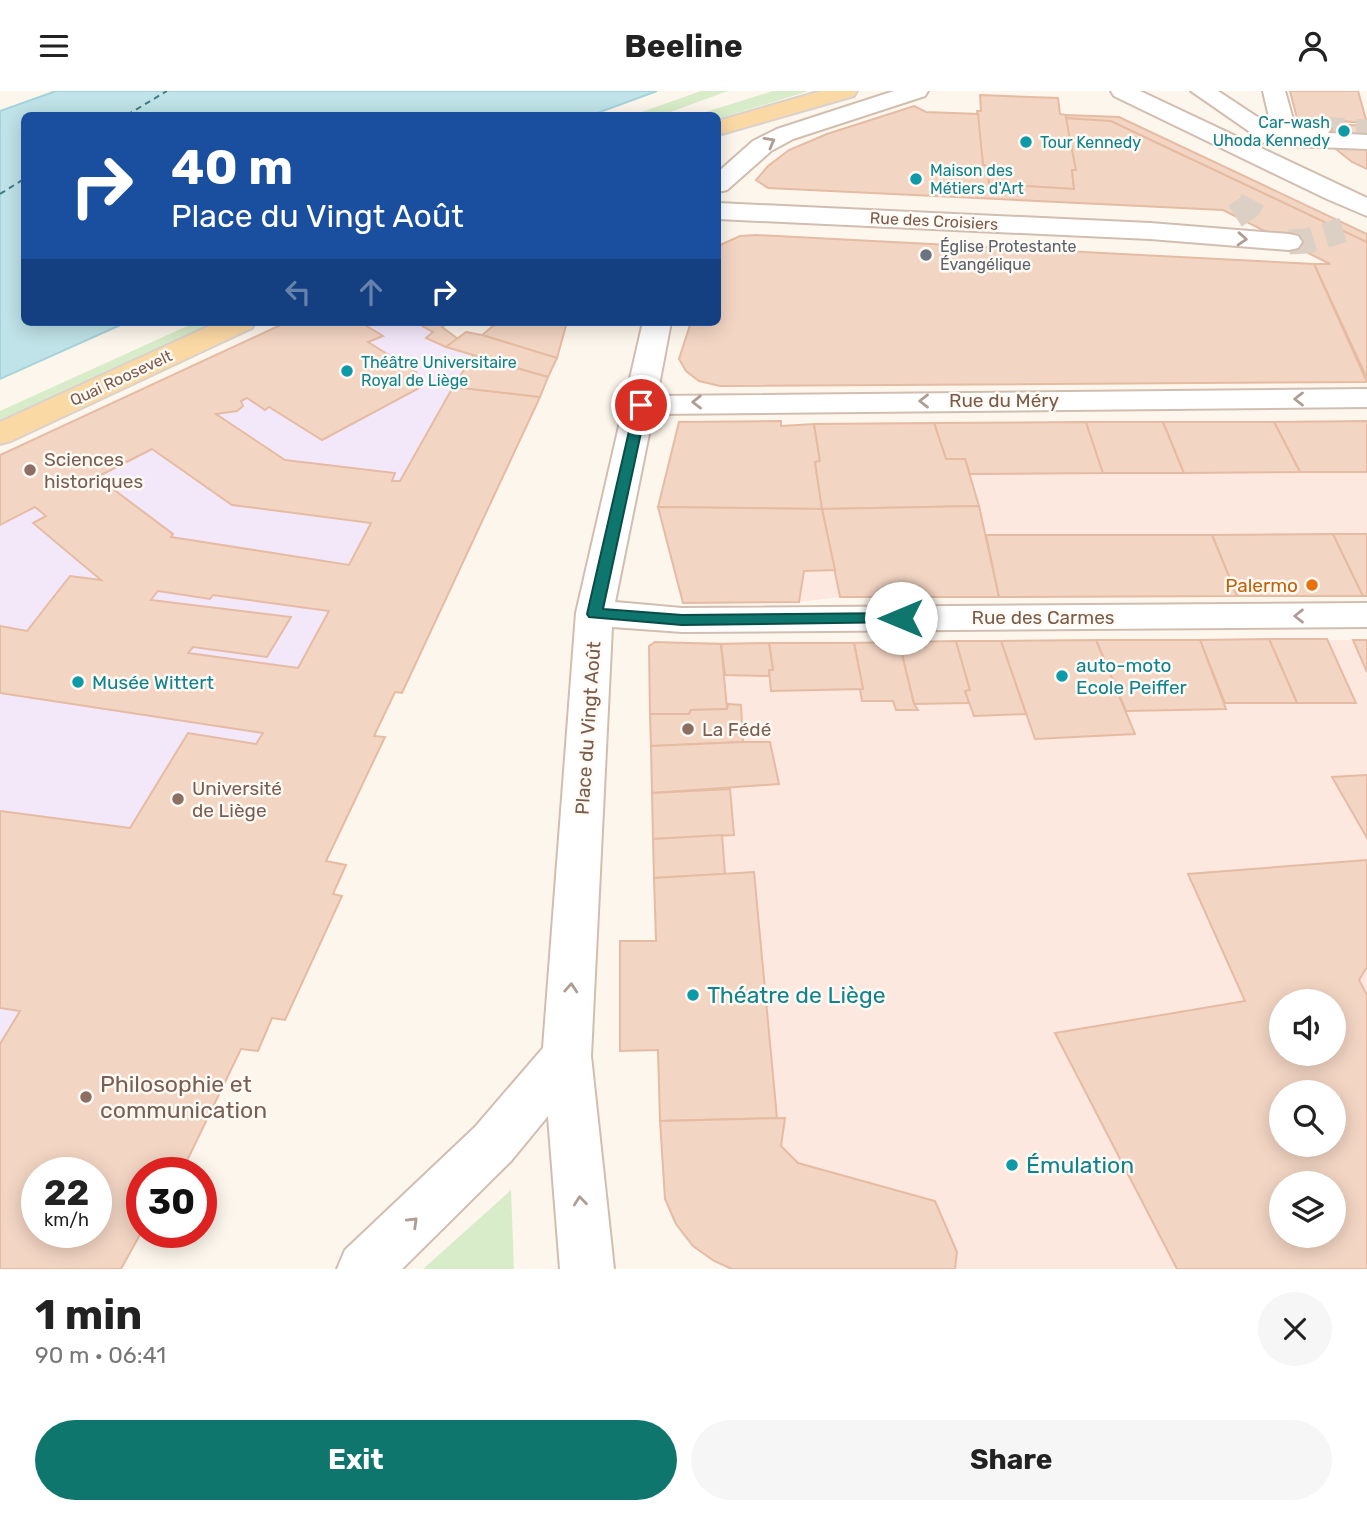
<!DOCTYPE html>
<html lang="en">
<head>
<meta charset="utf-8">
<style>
	:root { --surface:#fff; --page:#f6f6f6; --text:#222; --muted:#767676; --accent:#0f766e }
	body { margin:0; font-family:Rubik,sans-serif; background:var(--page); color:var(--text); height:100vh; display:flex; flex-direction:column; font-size:26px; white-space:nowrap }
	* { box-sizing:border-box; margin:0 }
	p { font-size:23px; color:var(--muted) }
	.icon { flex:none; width:38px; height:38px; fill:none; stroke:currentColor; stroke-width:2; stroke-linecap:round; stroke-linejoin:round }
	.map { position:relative; height:1178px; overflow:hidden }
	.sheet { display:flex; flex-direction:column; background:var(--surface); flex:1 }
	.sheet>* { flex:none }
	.guide { position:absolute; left:21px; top:21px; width:700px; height:214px; border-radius:10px; box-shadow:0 4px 18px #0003; background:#1a4fa0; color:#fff; overflow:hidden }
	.controls { position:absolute; left:1269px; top:898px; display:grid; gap:14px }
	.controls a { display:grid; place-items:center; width:77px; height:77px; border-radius:50%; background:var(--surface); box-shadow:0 4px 18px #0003; font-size:35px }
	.speed { position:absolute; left:21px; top:1066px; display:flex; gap:14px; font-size:35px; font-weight:700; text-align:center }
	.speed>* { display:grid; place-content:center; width:91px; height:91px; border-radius:50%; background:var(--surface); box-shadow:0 4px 18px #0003; line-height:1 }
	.speed small { font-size:18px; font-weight:400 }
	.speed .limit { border:10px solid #d22; background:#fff; color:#111 }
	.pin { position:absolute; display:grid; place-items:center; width:60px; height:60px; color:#fff; margin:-30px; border:4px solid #fff; border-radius:50%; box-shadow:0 2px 7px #0007 }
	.me { position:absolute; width:77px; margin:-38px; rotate:270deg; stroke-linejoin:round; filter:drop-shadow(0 0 5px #0008) }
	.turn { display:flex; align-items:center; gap:24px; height:147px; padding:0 35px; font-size:32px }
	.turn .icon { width:91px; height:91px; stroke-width:2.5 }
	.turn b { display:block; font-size:49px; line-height:60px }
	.lanes { display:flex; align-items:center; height:66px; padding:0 35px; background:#0003; justify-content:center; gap:35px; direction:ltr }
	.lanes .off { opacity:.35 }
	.round { display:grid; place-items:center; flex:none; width:74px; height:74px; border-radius:37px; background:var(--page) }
	.headline { display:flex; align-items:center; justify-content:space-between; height:119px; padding:0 35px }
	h1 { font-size:42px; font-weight:700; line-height:52px }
	.button { display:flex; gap:14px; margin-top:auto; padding:14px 35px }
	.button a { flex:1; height:80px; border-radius:42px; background:var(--accent); color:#fff; font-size:28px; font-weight:700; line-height:80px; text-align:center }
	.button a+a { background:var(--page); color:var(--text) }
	header { display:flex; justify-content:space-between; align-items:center; height:91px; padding:0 35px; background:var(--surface); font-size:32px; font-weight:700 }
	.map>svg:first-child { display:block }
	.commercial { fill:#fde8e0; fill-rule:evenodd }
	.education { fill:#f3e8fa; fill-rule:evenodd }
	.green { fill:#d8ecc9 }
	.water { fill:#bfe3e8; stroke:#a5d3da; stroke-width:2 }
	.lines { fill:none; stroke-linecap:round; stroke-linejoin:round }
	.ferry { stroke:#437c86; stroke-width:2; stroke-dasharray:6 4.5; stroke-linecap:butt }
	.building { fill:#f3d5c3; stroke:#e6bba3; stroke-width:2; fill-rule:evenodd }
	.minor-tunnel { stroke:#dcd0c4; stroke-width:25; stroke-dasharray:25 12; stroke-linecap:butt }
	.minor-casing { stroke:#d1beb0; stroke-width:4 }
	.major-casing { stroke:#dad1cd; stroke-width:4 }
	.minor { fill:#fff; fill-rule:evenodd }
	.major { fill:#fbd9a5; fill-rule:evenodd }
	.oneway { stroke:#af9d94 }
	.route { fill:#0f766e; stroke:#0a4d48; stroke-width:2 }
	.culture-dot { fill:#0f9aa8; stroke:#fffaf3; stroke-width:2.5 }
	.worship-dot { fill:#6b7280; stroke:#fffaf3; stroke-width:2.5 }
	.education-dot { fill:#8d6e63; stroke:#fffaf3; stroke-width:2.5 }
	.food-dot { fill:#e8710a; stroke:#fffaf3; stroke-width:2.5 }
	.labels { text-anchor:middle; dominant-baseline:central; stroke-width:5; stroke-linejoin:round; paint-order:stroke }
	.far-culture-label { font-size:16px; fill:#0d838f; stroke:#fffaf3; text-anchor:start }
	.far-street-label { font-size:16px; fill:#7a5c4d; stroke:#fffaf3 }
	.far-worship-label { font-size:16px; fill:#5b616d; stroke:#fffaf3; text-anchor:start }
	.street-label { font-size:19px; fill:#7a5c4d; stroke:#fffaf3 }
	.education-label { font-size:19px; fill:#785e54; stroke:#fffaf3; text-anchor:start }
	.food-label { font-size:19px; fill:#c56008; stroke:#fffaf3; text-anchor:end }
	.culture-label { font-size:19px; fill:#0d838f; stroke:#fffaf3; text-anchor:start }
	.near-culture-label { font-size:23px; fill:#0d838f; stroke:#fffaf3; text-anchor:start }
	.near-education-label { font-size:23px; fill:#785e54; stroke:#fffaf3; text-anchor:start }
</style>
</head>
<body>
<header><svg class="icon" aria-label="menu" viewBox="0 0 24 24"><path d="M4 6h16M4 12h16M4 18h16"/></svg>Beeline<svg class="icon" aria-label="person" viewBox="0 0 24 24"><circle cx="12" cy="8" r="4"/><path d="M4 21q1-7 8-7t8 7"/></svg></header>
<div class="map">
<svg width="1367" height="1178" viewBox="0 0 1367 1178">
	<rect width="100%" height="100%" fill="#fdf6ec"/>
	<g class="commercial">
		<polygon points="781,330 782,335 1367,330 1367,505 840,506 799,511 683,512 658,416 679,331"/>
		<path d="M1367,549V1178H732L714,1170L693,1155L665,1108L657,959L620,960V850L656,849L649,555L655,551ZM1281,910H1334V962H1281ZM1281,1001H1334V1054H1281ZM1281,1092H1334V1144H1281Z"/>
	</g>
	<path class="education" d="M286,231H415L433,241L426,247L473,265L454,296L402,602L395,601L374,644L385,646L326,770L333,802L342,805L285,929L272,927L258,960L241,958L181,1081L142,1082L140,1140L121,1178H0V365ZM37,1082H96V1141H37Z"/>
	<g class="green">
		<polygon points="701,0 728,0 662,24 633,24"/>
		<polygon points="773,0 809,0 718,28 718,24 696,24"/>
		<polygon points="196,231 215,231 0,329 0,320"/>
		<polygon points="511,1099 514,1178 423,1178"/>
	</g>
	<polygon class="water" points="56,0 657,0 592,24 24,24 24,231 127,231 0,288 0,20"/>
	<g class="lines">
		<g class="ferry">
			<polyline points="127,24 167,0"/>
			<polyline points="0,103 24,88"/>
		</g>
	</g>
	<g class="building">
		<polygon points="1290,0 1358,0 1367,32 1297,27"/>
		<polygon points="980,4 1058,7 1060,23 1066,24 1076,79 1072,79 1074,98 989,93 987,75 983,74 977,20 981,20"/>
		<polygon points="914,15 926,21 978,23 983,74 987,75 989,93 1074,98 1072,79 1076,79 1066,27 1109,29 1367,151 1367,287 1314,173 1330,173 1223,119 768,97 756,89 768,75 789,59 827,43"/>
		<polygon points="1066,24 1119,26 1367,143 1367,151 1111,30 1066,27"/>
		<polygon points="1317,32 1367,35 1367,45 1321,43"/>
		<polygon points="1367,45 1367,78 1352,71 1332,55"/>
		<polygon points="756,144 1314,173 1367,291 720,295 699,290 686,280 679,268 691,231 718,231 718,155 740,145"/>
		<path d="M287,231H360L383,245L368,251L416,281L407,285L423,295L322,349L269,316L265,319L247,307L241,310L243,315L237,320L216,323L285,369L395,382L392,390H400L453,296L540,306L402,602L395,601L374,645L385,646L326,770L346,774L333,803L342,805L285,929L272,927L258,960L241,958L181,1082H142V1140L121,1178H0V953L20,920L0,917V720L130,737L188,642L256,653L263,642L0,602V535L27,540L70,485L101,489L33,432L46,425L35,416L0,434V364ZM152,358L232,414L371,432L349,474L171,446L173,443L97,386ZM158,500L210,508L213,504L329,520L298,577L188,562L193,556L267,566L291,526L151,509ZM37,1082H96V1141H37Z"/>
		<polygon points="415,231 450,231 442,236 458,248 446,256 426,247 433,241"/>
		<polygon points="498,231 567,231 557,267 482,244"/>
		<polygon points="466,241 482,244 557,267 548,286 446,256"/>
		<polygon points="473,265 548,286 540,306 453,296"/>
		<polygon points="781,330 781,335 814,333 820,370 815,371 822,418 658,416 679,331"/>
		<polygon points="1367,330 1367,381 1300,381 1274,331"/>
		<polygon points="1086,331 1103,382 970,383 965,368 946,368 934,332"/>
		<polygon points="1086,331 1163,331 1184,382 1103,382"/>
		<polygon points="1163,331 1274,331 1300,381 1184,382"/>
		<polygon points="934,332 946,368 965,368 979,415 822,418 815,371 820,370 814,333"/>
		<polygon points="979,415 999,506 840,506 822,418"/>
		<polygon points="658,416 822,418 835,479 804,480 799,511 683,512"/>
		<polygon points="1333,443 1363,505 1237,505 1212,444"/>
		<polygon points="1333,443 1367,443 1367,505 1363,505"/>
		<polygon points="986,444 1212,444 1237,505 999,506"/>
		<polygon points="1269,548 1327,548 1356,612 1297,612"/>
		<polygon points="1269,548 1297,612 1225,612 1200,549"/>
		<polygon points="1096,549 1200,549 1226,618 1126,620"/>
		<polygon points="1096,549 1135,643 1035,648 1001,550"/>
		<polygon points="1353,549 1367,549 1367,581"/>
		<polygon points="956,550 970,599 965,600 969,612 914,613 899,551"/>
		<polygon points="956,550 1001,550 1026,623 974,625 965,600 970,599"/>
		<polygon points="655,551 721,553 727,618 691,619 689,623 650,623 649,555"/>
		<polygon points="899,551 914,613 918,619 896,619 893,610 862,610 860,598 863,598 854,552"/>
		<polygon points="769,552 854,552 863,598 771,600 769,579 773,579"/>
		<polygon points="769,552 773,579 769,579 769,585 725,584 721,553"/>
		<polygon points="728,613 741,614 743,651 651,655 650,623 689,623 691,619 727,618"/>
		<polygon points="743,651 770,651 779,693 652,702 651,655"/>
		<polygon points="1367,684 1367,747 1332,686"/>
		<polygon points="730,698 734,744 653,748 652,702"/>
		<polygon points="722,744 725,783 654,787 653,748"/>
		<path d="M1367,769V876L1359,889L1367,904V1178H1177L1055,942L1245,910L1188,783ZM1281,910H1334V962H1281ZM1281,1001H1334V1054H1281ZM1281,1092H1334V1144H1281Z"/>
		<polygon points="754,781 777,1027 660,1030 658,959 620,960 620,850 656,850 654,787"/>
		<polygon points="785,1027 781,1055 798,1072 935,1110 957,1161 955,1178 732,1178 714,1170 693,1155 676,1133 665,1108 660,1030"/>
	</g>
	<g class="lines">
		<g class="minor-tunnel">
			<polyline points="1319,38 1367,41"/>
			<polyline points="1235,125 1249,116 1258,99"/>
			<polyline points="1289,151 1307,150 1343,139"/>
		</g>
		<defs>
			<g id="minor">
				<polygon points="894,0 928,0 925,5 793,48 771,60 727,99 718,101 718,81 753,50 777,38"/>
				<polygon points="1111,0 1140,0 1367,107 1367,125 1327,108 1114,5"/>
				<path d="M1191,0H1218L1271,35L1263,0H1285L1294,32L1327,33L1331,38L1328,42L1367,44V58L1292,55L1284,53L1281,49C1268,54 1261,54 1253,43Z"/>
				<polygon points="718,112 1150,132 1289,143 1298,145 1302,151 1298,157 1289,159 1150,148 718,128"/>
				<polygon points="643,231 671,231 657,305 1367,298 1367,316 653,323 615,511 682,517 1367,512 1367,536 682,541 612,536 591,965 614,1178 560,1178 548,1025 511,1070 402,1178 337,1178 345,1159 475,1036 543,957 576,522"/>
			</g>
			<g id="major">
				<polygon points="821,0 857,0 854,5 718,44 718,30"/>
				<polygon points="218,231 256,231 252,237 11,350 0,353 0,331"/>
			</g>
		</defs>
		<use href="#minor" class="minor-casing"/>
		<use href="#major" class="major-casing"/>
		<use href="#minor" class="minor"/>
		<use href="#major" class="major"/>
	</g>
	<defs><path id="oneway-chevron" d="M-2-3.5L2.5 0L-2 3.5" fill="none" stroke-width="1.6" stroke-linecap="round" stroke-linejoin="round" transform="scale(1.75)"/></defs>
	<g class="oneway">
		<use href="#oneway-chevron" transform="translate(770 51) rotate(-29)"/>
		<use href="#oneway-chevron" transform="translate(1242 148) rotate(4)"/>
		<use href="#oneway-chevron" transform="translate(1299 308) rotate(180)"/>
		<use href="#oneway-chevron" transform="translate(924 310) rotate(180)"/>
		<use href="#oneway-chevron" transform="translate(697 311) rotate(179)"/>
		<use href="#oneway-chevron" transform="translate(1299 525) rotate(180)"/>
		<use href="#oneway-chevron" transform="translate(571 897) rotate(-86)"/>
		<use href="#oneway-chevron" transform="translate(580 1110) rotate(-96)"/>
		<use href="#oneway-chevron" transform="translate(413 1131) rotate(-44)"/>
	</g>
	<polygon class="route" points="641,310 647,314 603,518 682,524 901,522 906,524 909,527 906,531 682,534 589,526 587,523 635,314"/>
	<g class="culture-dot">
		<circle cx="1344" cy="40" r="7"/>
		<circle cx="1026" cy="51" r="7"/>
		<circle cx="916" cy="88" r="7"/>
		<circle cx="347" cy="280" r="7"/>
		<circle cx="1062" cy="585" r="7"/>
		<circle cx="78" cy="591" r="7"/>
		<circle cx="693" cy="904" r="7"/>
		<circle cx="1012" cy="1074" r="7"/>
	</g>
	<circle class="worship-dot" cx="926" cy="164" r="7"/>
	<g class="education-dot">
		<circle cx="30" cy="379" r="7"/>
		<circle cx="688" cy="638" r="7"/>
		<circle cx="178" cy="708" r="7"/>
		<circle cx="86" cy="1006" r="7"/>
	</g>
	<circle class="food-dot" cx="1312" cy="494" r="7"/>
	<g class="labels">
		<g class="far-culture-label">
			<text x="1330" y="31" text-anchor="end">Car-wash<tspan x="1330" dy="18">Uhoda Kennedy</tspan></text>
			<text x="1040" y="51">Tour Kennedy</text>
			<text x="930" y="79">Maison des<tspan x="930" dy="18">Métiers d'Art</tspan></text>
			<text x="361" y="271">Théâtre Universitaire<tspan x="361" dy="18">Royal de Liège</tspan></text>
		</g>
		<g class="far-street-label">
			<text transform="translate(934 130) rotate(3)">Rue des Croisiers</text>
			<text transform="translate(121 287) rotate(-25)">Quai Roosevelt</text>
		</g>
		<g class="far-worship-label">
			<text x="940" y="155">Église Protestante<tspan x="940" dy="18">Évangélique</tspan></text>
		</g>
		<g class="street-label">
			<text x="1004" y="309">Rue du Méry</text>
			<text x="1043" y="526">Rue des Carmes</text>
			<text transform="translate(588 637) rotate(-86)">Place du Vingt Août</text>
		</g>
		<g class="education-label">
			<text x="44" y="368">Sciences<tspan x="44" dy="22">historiques</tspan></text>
			<text x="702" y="638">La Fédé</text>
			<text x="192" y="697">Université<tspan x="192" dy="22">de Liège</tspan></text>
		</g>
		<g class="food-label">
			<text x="1298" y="494">Palermo</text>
		</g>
		<g class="culture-label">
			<text x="1076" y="574">auto-moto<tspan x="1076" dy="22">Ecole Peiffer</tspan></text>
			<text x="92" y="591">Musée Wittert</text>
		</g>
		<g class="near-culture-label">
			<text x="707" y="904">Théatre de Liège</text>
			<text x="1026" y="1074">Émulation</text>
		</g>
		<g class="near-education-label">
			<text x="100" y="993">Philosophie et<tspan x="100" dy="26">communication</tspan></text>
		</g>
	</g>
</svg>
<div class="controls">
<a><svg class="icon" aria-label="sound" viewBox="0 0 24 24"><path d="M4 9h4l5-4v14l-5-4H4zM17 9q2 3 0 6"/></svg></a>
<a><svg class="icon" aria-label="search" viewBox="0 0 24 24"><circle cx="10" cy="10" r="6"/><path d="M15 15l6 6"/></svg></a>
<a><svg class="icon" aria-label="layers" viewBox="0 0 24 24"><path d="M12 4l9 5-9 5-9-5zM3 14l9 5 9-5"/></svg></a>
</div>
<div class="speed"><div>22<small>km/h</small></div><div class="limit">30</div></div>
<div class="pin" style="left:641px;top:314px;background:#d93025"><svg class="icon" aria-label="arrive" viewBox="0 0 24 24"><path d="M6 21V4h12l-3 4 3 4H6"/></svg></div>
<svg class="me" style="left:901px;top:527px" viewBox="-20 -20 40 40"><circle r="19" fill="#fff"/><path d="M0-13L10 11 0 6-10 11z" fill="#0f766e"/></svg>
<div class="guide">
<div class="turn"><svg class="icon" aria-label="right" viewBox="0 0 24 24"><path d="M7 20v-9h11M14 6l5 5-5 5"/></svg><div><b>40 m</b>Place du Vingt Août</div></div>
<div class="lanes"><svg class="icon off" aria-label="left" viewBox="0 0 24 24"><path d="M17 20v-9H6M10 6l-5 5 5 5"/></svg><svg class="icon off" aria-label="ahead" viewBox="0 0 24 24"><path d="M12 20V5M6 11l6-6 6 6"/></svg><svg class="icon" aria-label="right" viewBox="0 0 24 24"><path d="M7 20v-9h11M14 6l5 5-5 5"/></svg></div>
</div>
</div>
<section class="sheet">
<div class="headline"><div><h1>1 min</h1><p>90 m · 06:41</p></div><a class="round"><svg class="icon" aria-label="close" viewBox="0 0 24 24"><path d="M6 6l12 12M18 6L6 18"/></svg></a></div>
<div class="button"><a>Exit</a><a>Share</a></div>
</section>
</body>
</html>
